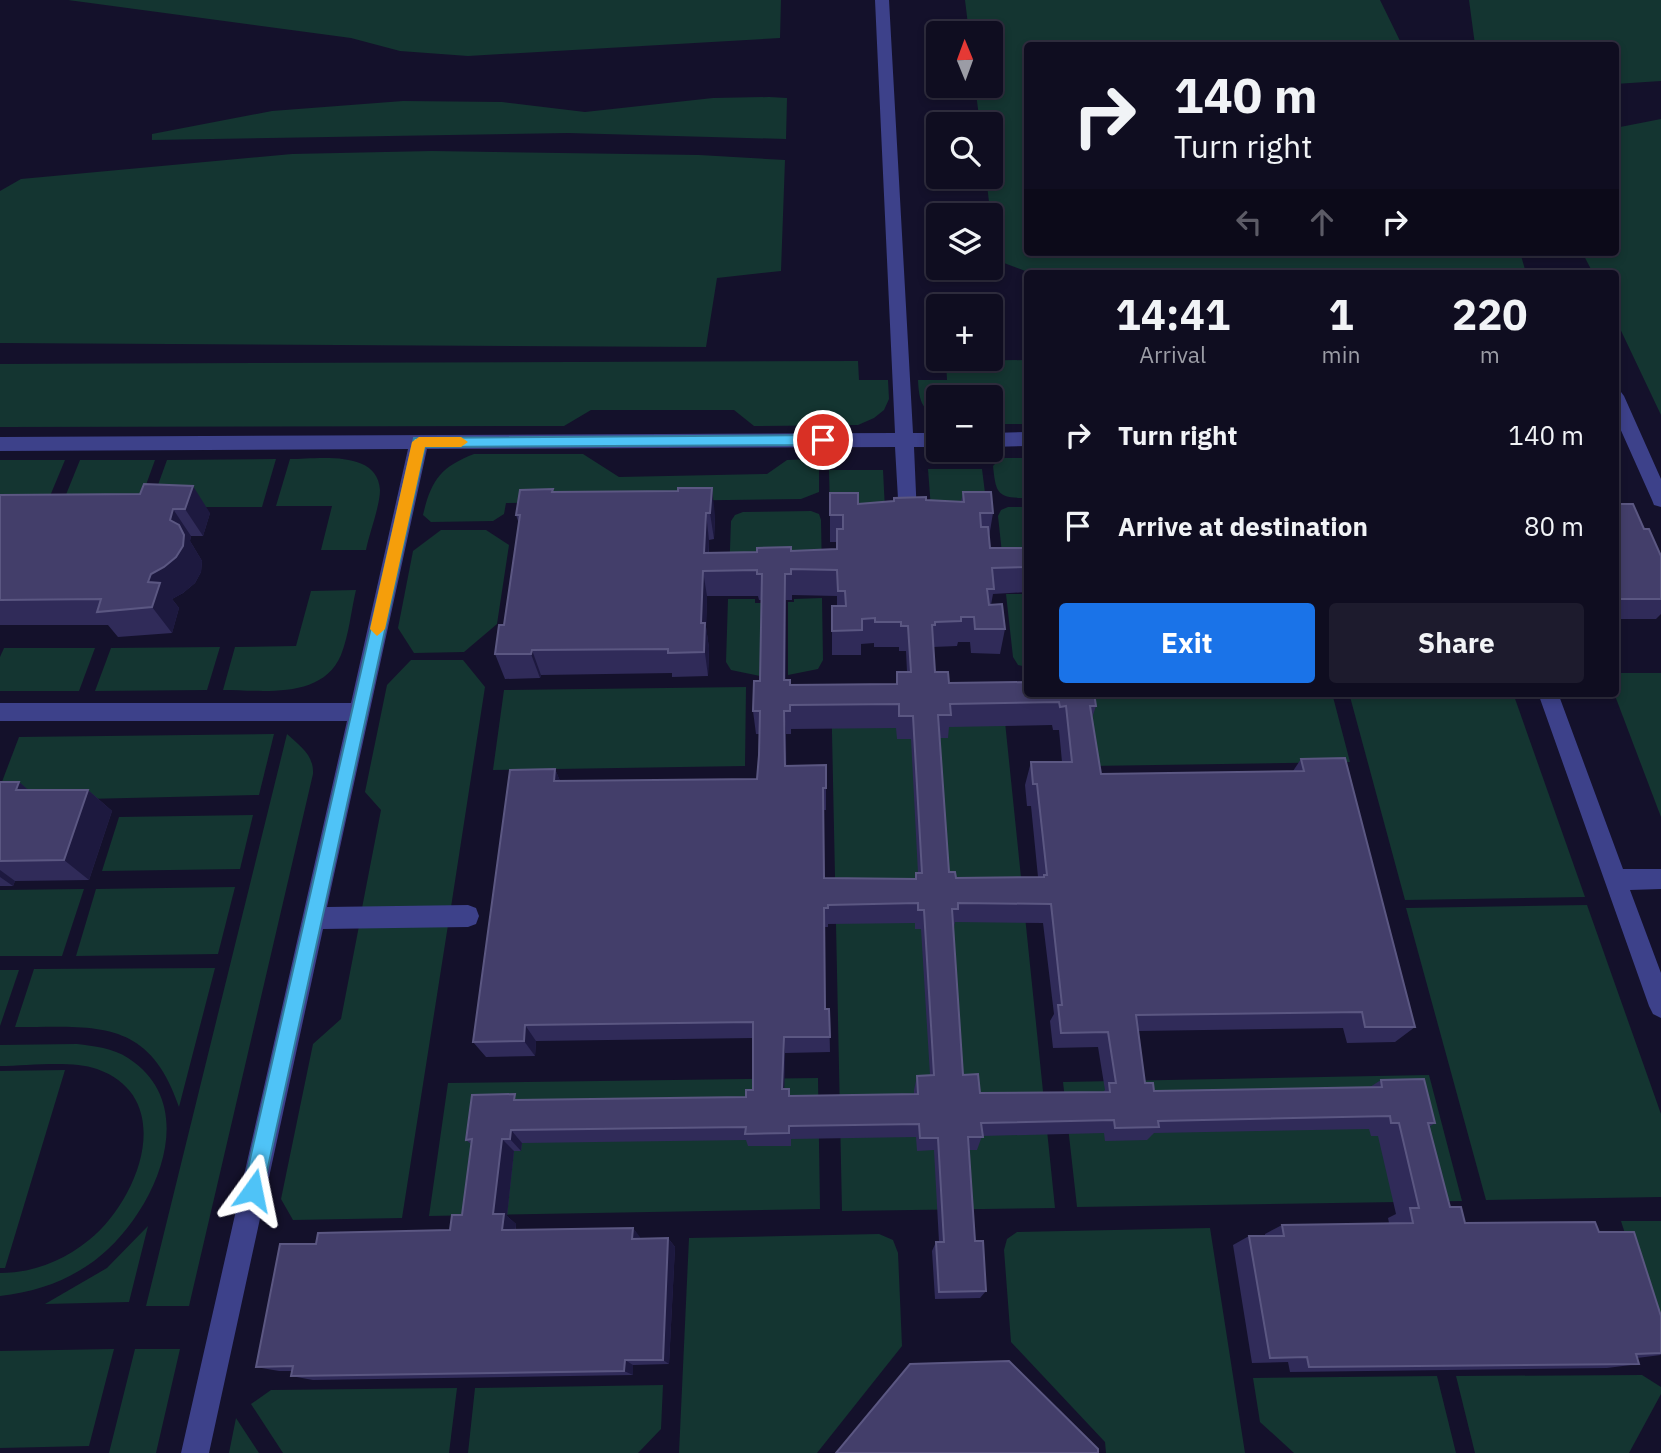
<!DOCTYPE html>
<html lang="en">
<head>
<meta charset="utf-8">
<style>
	:root { --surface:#0f0d20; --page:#1d1b2d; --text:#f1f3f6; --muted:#9b9ca5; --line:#2f2d3e; --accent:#1a73e8 }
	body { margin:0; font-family:"IBM Plex Sans",sans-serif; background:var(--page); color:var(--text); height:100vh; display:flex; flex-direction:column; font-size:26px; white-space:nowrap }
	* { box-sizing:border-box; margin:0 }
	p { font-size:23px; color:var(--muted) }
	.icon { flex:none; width:38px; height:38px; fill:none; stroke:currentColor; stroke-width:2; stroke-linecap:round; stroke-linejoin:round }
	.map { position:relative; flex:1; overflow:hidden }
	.side { position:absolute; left:1024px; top:270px; width:595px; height:427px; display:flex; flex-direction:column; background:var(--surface); border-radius:7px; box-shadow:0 4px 10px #0003,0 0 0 2px var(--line) }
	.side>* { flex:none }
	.hud { position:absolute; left:1024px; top:42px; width:595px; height:214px; border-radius:7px; box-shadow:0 4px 10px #0003,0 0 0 2px var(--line); background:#0f0d20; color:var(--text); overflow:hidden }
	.needle { width:46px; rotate:359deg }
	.controls { position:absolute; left:926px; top:21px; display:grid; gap:14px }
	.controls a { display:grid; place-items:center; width:77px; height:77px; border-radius:7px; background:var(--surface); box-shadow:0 4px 10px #0003,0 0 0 2px var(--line); font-size:35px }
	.pin { position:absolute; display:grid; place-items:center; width:60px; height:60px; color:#fff; margin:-30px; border:4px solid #fff; border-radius:50%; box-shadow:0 2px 7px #0007 }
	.me { position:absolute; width:77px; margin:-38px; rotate:12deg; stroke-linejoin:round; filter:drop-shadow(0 0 5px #0008) }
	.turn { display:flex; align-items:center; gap:24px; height:147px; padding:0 35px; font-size:32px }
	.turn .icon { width:91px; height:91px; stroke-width:2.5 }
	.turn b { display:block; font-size:49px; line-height:60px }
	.lanes { display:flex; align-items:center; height:66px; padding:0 35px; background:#0003; justify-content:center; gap:35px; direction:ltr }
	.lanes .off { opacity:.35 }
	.eta { display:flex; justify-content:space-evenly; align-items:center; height:119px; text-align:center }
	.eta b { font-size:42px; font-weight:800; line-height:49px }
	.button { display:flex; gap:14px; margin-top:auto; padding:14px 35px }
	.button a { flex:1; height:80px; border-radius:7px; background:var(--accent); color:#fff; font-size:28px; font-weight:800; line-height:80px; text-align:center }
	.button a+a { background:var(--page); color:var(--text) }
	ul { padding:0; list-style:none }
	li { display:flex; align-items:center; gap:21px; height:91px; padding:0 35px }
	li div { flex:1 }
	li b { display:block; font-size:26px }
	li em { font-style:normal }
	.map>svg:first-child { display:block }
	.green { fill:#143531 }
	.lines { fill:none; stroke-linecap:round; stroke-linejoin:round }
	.minor { fill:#3d418a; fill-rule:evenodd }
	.wall { fill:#302b59; fill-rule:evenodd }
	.shaded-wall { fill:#1d193f }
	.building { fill:#433e6a; stroke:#5b5782; stroke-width:2; fill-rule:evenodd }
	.route { fill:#4fc3f7; stroke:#337fa1; stroke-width:2 }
	.slow { fill:#f59e0b }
</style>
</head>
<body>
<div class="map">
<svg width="1661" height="1453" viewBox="0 0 1661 1453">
	<rect width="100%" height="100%" fill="#14112b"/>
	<g class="green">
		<polygon points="0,0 781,0 780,38 468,56 400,51 351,38 68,0"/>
		<polygon points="965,0 1380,0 1402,45 1027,46 1027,252 1520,252 1526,273 1031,273 996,260 986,177 990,177 990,124 980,124 975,86 990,86 990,33 969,33"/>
		<polygon points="1469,0 1661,0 1661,81 1615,84 1615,46 1475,45"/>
		<polygon points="769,97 787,98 786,139 568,133 152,140 152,134 272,111 403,101 502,102 585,112 713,98"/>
		<polygon points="1661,119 1661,415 1615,318 1615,273 1593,273 1582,252 1615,252 1615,128"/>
		<polygon points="432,151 699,155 785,160 781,271 717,278 706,347 0,343 0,191 21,179 292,154"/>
		<path d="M1027,360V424H991L990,397H938V419C921,409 919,399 918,380H947L946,361Z"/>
		<polygon points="858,361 859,380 888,380 889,399 884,410 874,418 858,425 754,426 734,410 591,410 564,426 0,427 0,364"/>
		<path d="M474,454H583L619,477L767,474L787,460L811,459L819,466V492L801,499L506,503L504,514L493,521L431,522L423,515C431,481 440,467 474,454Z"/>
		<path d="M1001,458H1027V498C997,498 996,494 993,466Z"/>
		<polygon points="276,459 262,507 150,507 167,460"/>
		<path d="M290,459C317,459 378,449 380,490C380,506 369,534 366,550H321L332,506H276Z"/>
		<polygon points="0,460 65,460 45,508 0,508"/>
		<polygon points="80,460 155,460 138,507 61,507"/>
		<polygon points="928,469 982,469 987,509 931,509"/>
		<polygon points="829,470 883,470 885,510 830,511"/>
		<polygon points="1008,507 1027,507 1027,572 1004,572 998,516 1001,510"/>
		<polygon points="811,511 819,514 821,520 822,576 729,577 731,521 735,515 743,512"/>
		<polygon points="441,530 486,530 509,545 497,624 464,652 414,653 398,628 413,551"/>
		<path d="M356,590C351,611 349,635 341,655C322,700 262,690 223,690L235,647L296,646L311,591Z"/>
		<polygon points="1006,594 1027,594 1027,667 1018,665 1013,657"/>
		<polygon points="822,598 823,660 818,669 788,675 788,602 794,602 794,599"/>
		<polygon points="728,599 755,599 755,603 762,603 760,676 731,670 726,662"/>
		<polygon points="220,647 207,690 95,691 111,648"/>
		<polygon points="4,648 95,648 79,691 0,691 0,657"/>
		<polygon points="411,660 463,660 485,687 451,907 362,908 381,810 365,792 387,685"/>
		<polygon points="1615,673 1661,673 1661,817 1614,693"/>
		<polygon points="1001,683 1055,1208 842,1211 831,685"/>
		<polygon points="746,687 745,766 493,770 504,690"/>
		<polygon points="1079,693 1332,693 1350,762 1090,766"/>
		<polygon points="1349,693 1513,693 1585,897 1405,900"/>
		<polygon points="274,734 259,795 0,801 0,787 19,737"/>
		<path d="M287,734C300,746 314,755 313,774L189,1306H146Z"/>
		<polygon points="253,815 240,869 102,871 119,817"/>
		<polygon points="235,887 218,954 76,956 96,889"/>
		<polygon points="84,889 62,956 0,956 0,890"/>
		<polygon points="1587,905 1661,1114 1661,1197 1486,1200 1406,908"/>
		<polygon points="448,925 402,1218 293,1220 281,1199 313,1044 341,1019 359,926"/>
		<path d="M215,968L179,1107C149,1017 95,1027 15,1027L34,969Z"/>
		<polygon points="0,970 19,970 0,1026"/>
		<path d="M77,1044C94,1046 113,1048 128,1058C206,1108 151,1219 94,1261C65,1282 35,1292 0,1296V1273C33,1273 63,1261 89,1240C139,1200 178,1098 97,1069C71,1060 28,1066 0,1066V1045Z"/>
		<polygon points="65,1070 5,1268 0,1268 0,1071"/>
		<polygon points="1429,1075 1462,1201 1077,1207 1063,1082"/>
		<polygon points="818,1078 820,1209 429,1216 448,1083"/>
		<polygon points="1621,1221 1661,1221 1661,1347"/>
		<polygon points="148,1226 129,1302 45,1304 107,1268"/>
		<polygon points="1210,1228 1245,1453 1106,1453 1105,1442 1011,1342 1004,1250 1007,1239 1017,1232"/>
		<polygon points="879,1234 893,1240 898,1253 902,1346 817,1453 679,1453 689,1238"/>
		<polygon points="114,1349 89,1446 0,1448 0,1351"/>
		<polygon points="135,1349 180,1349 156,1453 109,1453"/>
		<polygon points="1642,1375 1661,1387 1661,1394 1629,1453 1475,1453 1456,1376"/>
		<polygon points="1437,1376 1456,1453 1294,1453 1260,1422 1253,1378"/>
		<polygon points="663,1385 661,1429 638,1453 468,1453 475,1388"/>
		<polygon points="457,1388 449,1453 283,1453 251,1404 271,1390"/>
		<polygon points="236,1418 259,1453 229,1453"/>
	</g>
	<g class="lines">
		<g class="minor">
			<polygon points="875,0 889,0 913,433 938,433 938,447 914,447 917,516 915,521 908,523 901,521 899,516 895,447 427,449 327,907 468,905 476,908 479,916 476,924 468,927 323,929 209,1453 181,1453 347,721 0,721 0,703 351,703 408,449 0,451 0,437 895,433"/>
			<polygon points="1615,390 1621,392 1624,396 1661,479 1661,507 1654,505 1652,500 1615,417"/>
			<polygon points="1027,432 1027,446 990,447 990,433"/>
			<polygon points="1538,693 1558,693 1623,869 1661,869 1661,889 1630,890 1661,973 1661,1018 1653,1014 1649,1006"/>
		</g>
	</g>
	<g class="wall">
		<path d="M678,491L715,515L714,539L709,540V553L791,551L837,549V542H830V493L858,504L926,500L961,502L963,492L993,513L989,537L990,548H1027V592L993,594L991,605L1005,629L1000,654L971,653L970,642H958L957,646L933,647L935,672L949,683L1096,706L1092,718L1101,774L1293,771L1301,759L1415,1027L1395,1042L1347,1043L1343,1028L1138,1031L1145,1083L1154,1091L1370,1087L1381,1080L1435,1123L1429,1127L1450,1207L1465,1223L1599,1232L1661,1355L1637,1358L1639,1364L1607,1368L1290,1372L1288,1362L1252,1363L1233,1245L1249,1236H1265V1234L1282,1225L1389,1223L1388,1218L1396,1214L1378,1136H1371L1369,1129L1154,1133L1147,1140L1105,1141L1104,1133L982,1136L977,1150H968L975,1241L986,1291L980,1298L935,1299L932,1251L936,1242H939L934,1150L917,1151L916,1137L791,1139V1146H748L746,1140L522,1143L521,1151H514L507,1216L516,1224V1230L633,1228L640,1238H668L675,1247L669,1364L633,1365V1375L313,1380L291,1376L292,1371H279L256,1367L316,1244L450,1230L462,1215L471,1144L466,1140L520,1100L746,1097L753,1090V1038L536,1041L535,1056L486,1057L473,1042L555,769L560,781L757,779L760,734H756L753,711L760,681L761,600H759L758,596H707L706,627L709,648L708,676L672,677V673L541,675L540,678L505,679L495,654L504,625L519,524L516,515L554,492ZM792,595L837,596V606H832V655H861V644L874,643V647H899V651H906L907,672H897L896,684L790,685L786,680V600H792ZM1052,725L1053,730H1059L1062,762H1031L1025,785L1027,806H1031L1038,877L956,878L949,872L939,738H948L949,727ZM896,728L897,739H911L918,873H916V879L824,878L823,810H826V765L786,766V734H791V729ZM955,922L1043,923L1054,1014L1050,1021L1053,1048L1098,1047L1105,1090L1103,1092L980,1093L963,1075L953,928H954ZM915,923V929H921L930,1075L917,1076L914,1090V1094L790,1096L789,1089H784L785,1053L830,1052L829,1009H825L824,927H828V924Z"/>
		<polygon points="140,494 210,513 203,536 191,536 190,541 202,561 201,572 195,583 183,593 172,599 179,608 172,633 118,637 108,625 0,625 0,495"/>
		<polygon points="1615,504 1644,529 1661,556 1661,614 1656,619 1615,619"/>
		<polygon points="0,782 19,782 28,790 88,790 112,811 89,880 15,881 13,886 0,886"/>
	</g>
	<g class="shaded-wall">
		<polygon points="193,486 210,513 203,536 185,509"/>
		<polygon points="712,488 715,515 714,539 710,513"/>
		<polygon points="173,509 191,536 190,541 202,561 201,572 195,583 183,593 172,599 179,608 172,633 152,607 148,582"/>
		<polygon points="706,513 709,540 708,571 704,553"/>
		<polygon points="703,571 707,596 706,627 709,648 708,676 701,623"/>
		<polygon points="785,574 786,600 786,704 784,680"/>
		<polygon points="532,650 541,675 540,678 531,654"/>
		<polygon points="784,711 786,734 787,788 785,766"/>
		<polygon points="555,769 564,791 554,781"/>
		<polygon points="19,782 45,804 16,790"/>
		<polygon points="88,790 112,811 89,880 64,860"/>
		<polygon points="0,870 15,881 13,886 0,877"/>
		<polygon points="525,1025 536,1041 535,1056 524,1041"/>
		<polygon points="784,1037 785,1053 784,1103 782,1089"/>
		<polygon points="511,1130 522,1143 521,1151 510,1139"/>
		<polygon points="502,1139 514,1151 507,1216 516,1224 515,1239 502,1230 493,1214"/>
		<polygon points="633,1228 640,1237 640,1248 632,1239"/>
		<polygon points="668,1238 675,1247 669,1364 663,1360"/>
		<polygon points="625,1360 633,1365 633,1375 624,1371"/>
	</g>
	<g class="building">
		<polygon points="144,484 193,486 185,509 173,509 170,520 179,525 184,535 183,546 176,557 164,567 151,574 148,582 160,583 152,607 97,612 101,599 0,600 0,495 140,494"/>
		<path d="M678,488H712L710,513H706L704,553L757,552V548L791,547V551L837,549V529H843V515H830V493H858V504L894,501V498L926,497V500L964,502L963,492H991L993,513H980L981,527H988L990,548H1027V567L992,568L994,589H987L989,605L1002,604L1005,629H975L974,617H961V621L935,622V625H932L935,672H948L949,683L1027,682V693H1094L1096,706H1090L1101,774L1304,771L1301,759L1345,758L1415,1027H1365L1362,1012L1136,1015L1145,1083H1153L1154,1091L1382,1087L1381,1080L1424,1079L1435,1123H1428L1450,1207H1461L1465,1223L1595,1222L1599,1232H1634L1661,1316V1353L1636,1354L1639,1364L1309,1367L1307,1357L1270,1358L1249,1236H1284L1282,1225L1413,1223L1410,1208H1419L1399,1123H1391L1390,1116L1158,1121L1159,1127L1115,1128L1114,1120L981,1123L983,1137H968L975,1241H983L986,1291L939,1292L936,1242H944L938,1138H920L919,1124L789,1126V1133L745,1134L746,1127L511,1130L510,1139H502L493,1214H504L502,1230L633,1228L632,1239L668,1238L663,1360H625L624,1371L291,1376L293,1366L256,1367L280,1244H316L318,1233L450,1230L452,1215H462L472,1139L466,1140L472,1095L515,1094L514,1100L746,1097V1090H753V1022L525,1025L524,1041L473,1042L510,770L555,769L554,781L757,779L759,755L760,711H753L754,681H760L762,574H757V570L703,571L701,623H705L704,652L668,653V649L532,650L531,654H495L499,625H504L520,515H516L520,490L553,489L552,492L678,491ZM791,569L837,570L838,591H845L846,606H832V631L862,630V619L875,618V622H901V626H908L911,672H897V684L790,685V680H784L785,574H791ZM1059,702L1060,707L1066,706L1072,762H1031L1033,784H1037L1047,875H1044V877L956,878L955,872H949L938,715H951L950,704ZM899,704V716H913L922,873H916V879L824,878L823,788H826V765L785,766L784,711H790V705ZM918,903V910H924L934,1075L917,1076L918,1094L789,1096V1089H782L784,1037H830L829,1009H825L824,908H828V905ZM958,903L1051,904L1062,1005H1058L1061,1033L1108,1032L1116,1083H1109L1110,1092L980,1093L978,1074L963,1075L952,909H958Z"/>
		<polygon points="1615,504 1633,504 1644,529 1649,529 1661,556 1661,599 1615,599"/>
		<polygon points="0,782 19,782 16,790 88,790 64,860 0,861"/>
		<polygon points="1009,1361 1098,1449 1098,1453 836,1453 910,1364"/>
	</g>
	<polygon class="route" points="823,435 830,440 823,445 425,447 263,1190 260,1197 253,1200 246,1197 243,1190 414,438"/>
	<polygon class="slow" points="419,437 461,437 468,442 461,447 425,447 385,629 377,636 370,629 412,442"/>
</svg>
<div class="controls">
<a><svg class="needle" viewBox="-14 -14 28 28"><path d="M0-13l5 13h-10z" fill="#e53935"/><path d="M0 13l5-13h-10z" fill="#9b9ca5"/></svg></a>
<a><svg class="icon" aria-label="search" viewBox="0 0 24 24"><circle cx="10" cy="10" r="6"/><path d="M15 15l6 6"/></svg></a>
<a><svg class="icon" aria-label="layers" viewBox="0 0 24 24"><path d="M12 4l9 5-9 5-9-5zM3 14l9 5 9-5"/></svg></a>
<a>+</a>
<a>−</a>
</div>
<div class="pin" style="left:823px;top:440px;background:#d93025"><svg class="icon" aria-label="arrive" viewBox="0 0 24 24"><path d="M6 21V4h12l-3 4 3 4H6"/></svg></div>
<svg class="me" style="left:253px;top:1190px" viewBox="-20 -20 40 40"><path d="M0-17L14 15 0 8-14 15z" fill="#4fc3f7" stroke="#fff" stroke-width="4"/></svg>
<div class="hud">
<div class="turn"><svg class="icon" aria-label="right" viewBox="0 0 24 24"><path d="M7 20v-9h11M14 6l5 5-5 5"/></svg><div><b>140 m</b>Turn right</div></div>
<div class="lanes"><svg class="icon off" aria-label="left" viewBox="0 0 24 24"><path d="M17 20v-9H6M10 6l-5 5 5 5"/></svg><svg class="icon off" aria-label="ahead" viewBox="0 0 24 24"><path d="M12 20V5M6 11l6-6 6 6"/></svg><svg class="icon" aria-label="right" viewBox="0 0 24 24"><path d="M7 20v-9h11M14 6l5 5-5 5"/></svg></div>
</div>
<section class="side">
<div class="eta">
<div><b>14:41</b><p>Arrival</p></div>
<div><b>1</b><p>min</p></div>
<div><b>220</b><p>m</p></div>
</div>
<ul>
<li><svg class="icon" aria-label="right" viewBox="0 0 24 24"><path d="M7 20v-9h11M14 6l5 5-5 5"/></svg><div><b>Turn right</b></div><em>140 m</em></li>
<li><svg class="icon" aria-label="arrive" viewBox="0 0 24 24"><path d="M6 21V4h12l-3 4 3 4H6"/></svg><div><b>Arrive at destination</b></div><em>80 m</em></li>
</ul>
<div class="button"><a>Exit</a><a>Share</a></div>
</section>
</div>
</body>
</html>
